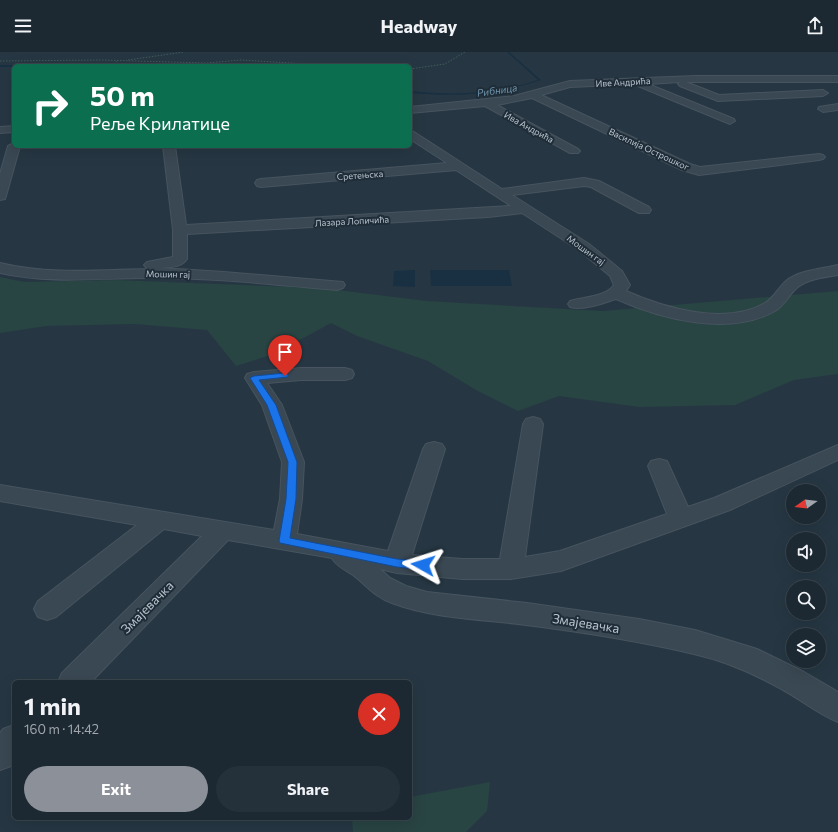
<!DOCTYPE html>
<html lang="en">
<head>
<meta charset="utf-8">
<style>
	:root { --surface:#1c2932; --page:#25313a; --text:#f1f3f6; --muted:#a0a6ac; --line:#3a454d; --accent:#8c9099 }
	body { margin:0; font-family:Commissioner,sans-serif; background:var(--page); color:var(--text); height:100vh; display:flex; flex-direction:column; font-size:15px; white-space:nowrap }
	* { box-sizing:border-box; margin:0 }
	p { font-size:13px; color:var(--muted) }
	.icon { flex:none; width:22px; height:22px; fill:none; stroke:currentColor; stroke-width:2; stroke-linecap:round; stroke-linejoin:round }
	.map { position:relative; flex:1; overflow:hidden }
	.panel { position:absolute; left:12px; top:628px; width:400px; height:140px; display:flex; flex-direction:column; background:var(--surface); border-radius:6px; box-shadow:0 4px 16px #0002,0 0 0 1px var(--line) }
	.panel>* { flex:none }
	.banner { position:absolute; left:12px; top:12px; width:400px; height:84px; border-radius:6px; box-shadow:0 4px 16px #0002,0 0 0 1px var(--line); background:#0b6e4f; color:#fff; overflow:hidden }
	.needle { width:26px; rotate:256deg }
	.buttons { position:absolute; left:786px; top:432px; display:grid; gap:8px }
	.buttons a { display:grid; place-items:center; width:40px; height:40px; border-radius:50%; background:var(--surface); box-shadow:0 4px 16px #0002,0 0 0 1px var(--line); font-size:20px }
	.pin { position:absolute; display:grid; place-items:center; width:34px; height:34px; color:#fff; margin:-41px -17px; border-radius:50% 50% 50% 0; rotate:-45deg; box-shadow:0 0 4px #0007 }
	.pin .icon { rotate:45deg }
	.me { position:absolute; width:44px; margin:-22px; rotate:276deg; stroke-linejoin:round; filter:drop-shadow(0 0 3px #0008) }
	.turn { display:flex; align-items:center; gap:14px; height:84px; padding:0 12px; font-size:18px }
	.turn .icon { width:52px; height:52px; stroke-width:2.5 }
	.turn b { display:block; font-size:28px; line-height:34px }
	.round { display:grid; place-items:center; flex:none; width:42px; height:42px; border-radius:21px; background:var(--page) }
	.summary { display:flex; align-items:center; justify-content:space-between; height:68px; padding:0 12px }
	h1 { font-size:24px; font-weight:700; line-height:30px }
	.cta { display:flex; gap:8px; margin-top:auto; padding:8px 12px }
	.cta a { flex:1; height:46px; border-radius:24px; background:var(--accent); color:#fff; font-size:16px; font-weight:700; line-height:46px; text-align:center }
	.cta a+a { background:var(--page); color:var(--text) }
	header { display:flex; justify-content:space-between; align-items:center; height:52px; padding:0 12px; background:var(--surface); font-size:18px; font-weight:700 }
	.map>svg:first-child { display:block }
	.green { fill:#284443 }
	.water { fill:#183042 }
	.lines { fill:none; stroke-linecap:round; stroke-linejoin:round }
	.stream { fill:#183042; fill-rule:evenodd }
	.minor-casing { stroke:#47545f; stroke-width:2 }
	.path { stroke:#415c5a; stroke-width:1; stroke-dasharray:1.5 1.5; stroke-linecap:butt }
	.minor { fill:#3a4853; fill-rule:evenodd }
	.route { fill:#1a73e8; stroke:#114b97 }
	.labels { text-anchor:middle; dominant-baseline:central; stroke-width:4; stroke-linejoin:round; paint-order:stroke }
	.far-street-label { font-size:9px; fill:#b8c3cd; stroke:#1f2d38 }
	.far-water-label { font-size:10px; font-style:italic; fill:#7094ac; stroke:#1f2d38 }
	.near-street-label { font-size:13px; fill:#b8c3cd; stroke:#1f2d38 }
</style>
</head>
<body>
<header><svg class="icon" aria-label="menu" viewBox="0 0 24 24"><path d="M4 6h16M4 12h16M4 18h16"/></svg>Headway<svg class="icon" aria-label="share" viewBox="0 0 24 24"><path d="M12 15V3M7 8l5-5 5 5M5 13v7h14v-7"/></svg></header>
<div class="map">
<svg width="838" height="780" viewBox="0 0 838 780">
	<rect width="100%" height="100%" fill="#263743"/>
	<g class="green">
		<polygon points="0,225 24,230 115,228 321,236 426,249 603,259 838,239 838,322 794,328 735,353 639,355 559,344 518,359 476,338 428,309 357,284 331,271 274,302 236,314 207,278 134,272 46,274 0,281"/>
		<polygon points="490,730 487,759 466,780 353,780 352,766 410,766 410,745"/>
	</g>
	<g class="water">
		<polygon points="415,218 415,235 393,234 394,219"/>
		<polygon points="430,218 509,218 512,234 431,234"/>
	</g>
	<g class="lines">
		<g class="stream">
			<path d="M507,0H509L541,28C496,43 457,45 410,41V39C455,44 495,42 538,28Z"/>
			<polygon points="0,13 152,13 153,14 0,15"/>
		</g>
		<defs>
			<g id="minor">
				<polygon points="696,24 838,24 838,30 686,30 719,43 823,38 828,41 823,44 718,49 680,34 678,32 680,30 648,32 734,67 735,69 730,72 638,34 636,32 570,35 541,43 690,112 700,115 819,102 823,103 825,105 823,107 819,108 699,123 682,118 532,46 497,53 578,97 580,99 578,101 570,101 485,54 410,61 410,55 514,44 570,29"/>
				<polygon points="838,52 838,58 823,60 818,57 819,55"/>
				<polygon points="14,74 14,80 0,81 0,75"/>
				<path d="M410,79L414,80L502,137L584,126L599,129L649,155L651,158L649,161H639L591,135L584,134L512,143L589,192L622,219L630,233L626,239C664,256 726,274 765,251C774,246 778,236 786,229C799,218 822,217 838,213V223C825,225 808,227 798,235C789,242 785,253 775,259C729,285 661,267 616,247C603,251 584,259 570,255L568,252L570,249C583,245 606,245 614,233L610,224L579,198L522,161L488,165L187,182V207C181,216 170,215 160,216L224,220L343,230L345,233L343,236L337,238C277,233 218,226 158,226C102,225 55,233 0,221V211C50,223 98,218 148,217L144,213L147,210L173,205V178L163,94H175L186,173L511,154L456,118L261,135L257,134L255,131L257,128L261,127L447,111L410,87Z"/>
				<polygon points="14,91 14,94 20,94 6,144 5,147 0,148 0,122 8,94"/>
				<path d="M301,316H345L352,318L354,322L352,326L345,328H301L267,331L282,353L304,410L302,447L297,482L388,499L423,397L426,392L434,390L442,392L445,397L412,503L462,507H500L523,372L526,367L533,365L540,367L543,372L525,505L560,499L667,462L648,414L651,409L659,407L667,409L688,455L714,446L838,393V408L730,458L561,519L511,527H462L397,521L380,517L390,526L406,534L427,540L527,551L639,567L695,578L757,597L804,620L838,640V670C818,662 802,648 783,638C755,622 725,609 694,602C639,589 582,580 526,573C481,567 435,567 392,551C376,546 366,533 353,523C346,518 336,514 332,506L228,488L91,630H58L62,621L202,484L164,477L56,565L47,568L38,565L34,557L38,549L137,473L0,449V433L274,478L280,447L282,410L262,353L245,326L247,322L254,320Z"/>
				<polygon points="14,673 14,711 11,714 0,718 0,681 3,677"/>
			</g>
		</defs>
		<use href="#minor" class="minor-casing"/>
		<g class="path">
			<polyline points="128,8 184,0"/>
			<polyline points="0,9 102,8 207,11 241,8 340,14"/>
			<polyline points="112,14 117,9"/>
			<polyline points="410,17 445,12 465,0"/>
		</g>
		<use href="#minor" class="minor"/>
	</g>
	<polygon class="route" points="285,321 288,322 288,325 259,328 276,353 297,410 296,447 290,486 397,507 423,509 427,510 429,513 427,516 423,518 397,515 280,491 279,489 286,447 288,410 267,353 250,326 254,324"/>
	<g class="labels">
		<g class="far-street-label">
			<text transform="translate(623 30) rotate(-3)">Иве Андрића</text>
			<text transform="translate(529 75) rotate(29)">Ива Андрића</text>
			<text transform="translate(649 97) rotate(25)">Василија Острошког</text>
			<text transform="translate(360 123) rotate(-4)">Сретењска</text>
			<text transform="translate(352 169) rotate(-3)">Лазара Лопичића</text>
			<text transform="translate(586 198) rotate(36)">Мошин гај</text>
			<text transform="translate(168 222) rotate(1)">Мошин гај</text>
		</g>
		<g class="far-water-label">
			<text transform="translate(497 38) rotate(-8)">Рибница</text>
		</g>
		<g class="near-street-label">
			<text transform="translate(147 555) rotate(-45)">Змајевачка</text>
			<text transform="translate(586 571) rotate(9)">Змајевачка</text>
		</g>
	</g>
</svg>
<div class="buttons">
<a><svg class="needle" viewBox="-14 -14 28 28"><path d="M0-13l5 13h-10z" fill="#e53935"/><path d="M0 13l5-13h-10z" fill="#a0a6ac"/></svg></a>
<a><svg class="icon" aria-label="sound" viewBox="0 0 24 24"><path d="M4 9h4l5-4v14l-5-4H4zM17 9q2 3 0 6"/></svg></a>
<a><svg class="icon" aria-label="search" viewBox="0 0 24 24"><circle cx="10" cy="10" r="6"/><path d="M15 15l6 6"/></svg></a>
<a><svg class="icon" aria-label="layers" viewBox="0 0 24 24"><path d="M12 4l9 5-9 5-9-5zM3 14l9 5 9-5"/></svg></a>
</div>
<div class="pin" style="left:285px;top:324px;background:#d93025"><svg class="icon" aria-label="arrive" viewBox="0 0 24 24"><path d="M6 21V4h12l-3 4 3 4H6"/></svg></div>
<svg class="me" style="left:423px;top:513px" viewBox="-20 -20 40 40"><path d="M0-17L14 15 0 8-14 15z" fill="#1a73e8" stroke="#fff" stroke-width="4"/></svg>
<div class="banner">
<div class="turn"><svg class="icon" aria-label="right" viewBox="0 0 24 24"><path d="M7 20v-9h11M14 6l5 5-5 5"/></svg><div><b>50 m</b>Реље Крилатице</div></div>
</div>
<section class="panel">
<div class="summary"><div><h1>1 min</h1><p>160 m · 14:42</p></div><a class="round" style="background:#d93025;color:#fff"><svg class="icon" aria-label="close" viewBox="0 0 24 24"><path d="M6 6l12 12M18 6L6 18"/></svg></a></div>
<div class="cta"><a>Exit</a><a>Share</a></div>
</section>
</div>
</body>
</html>
